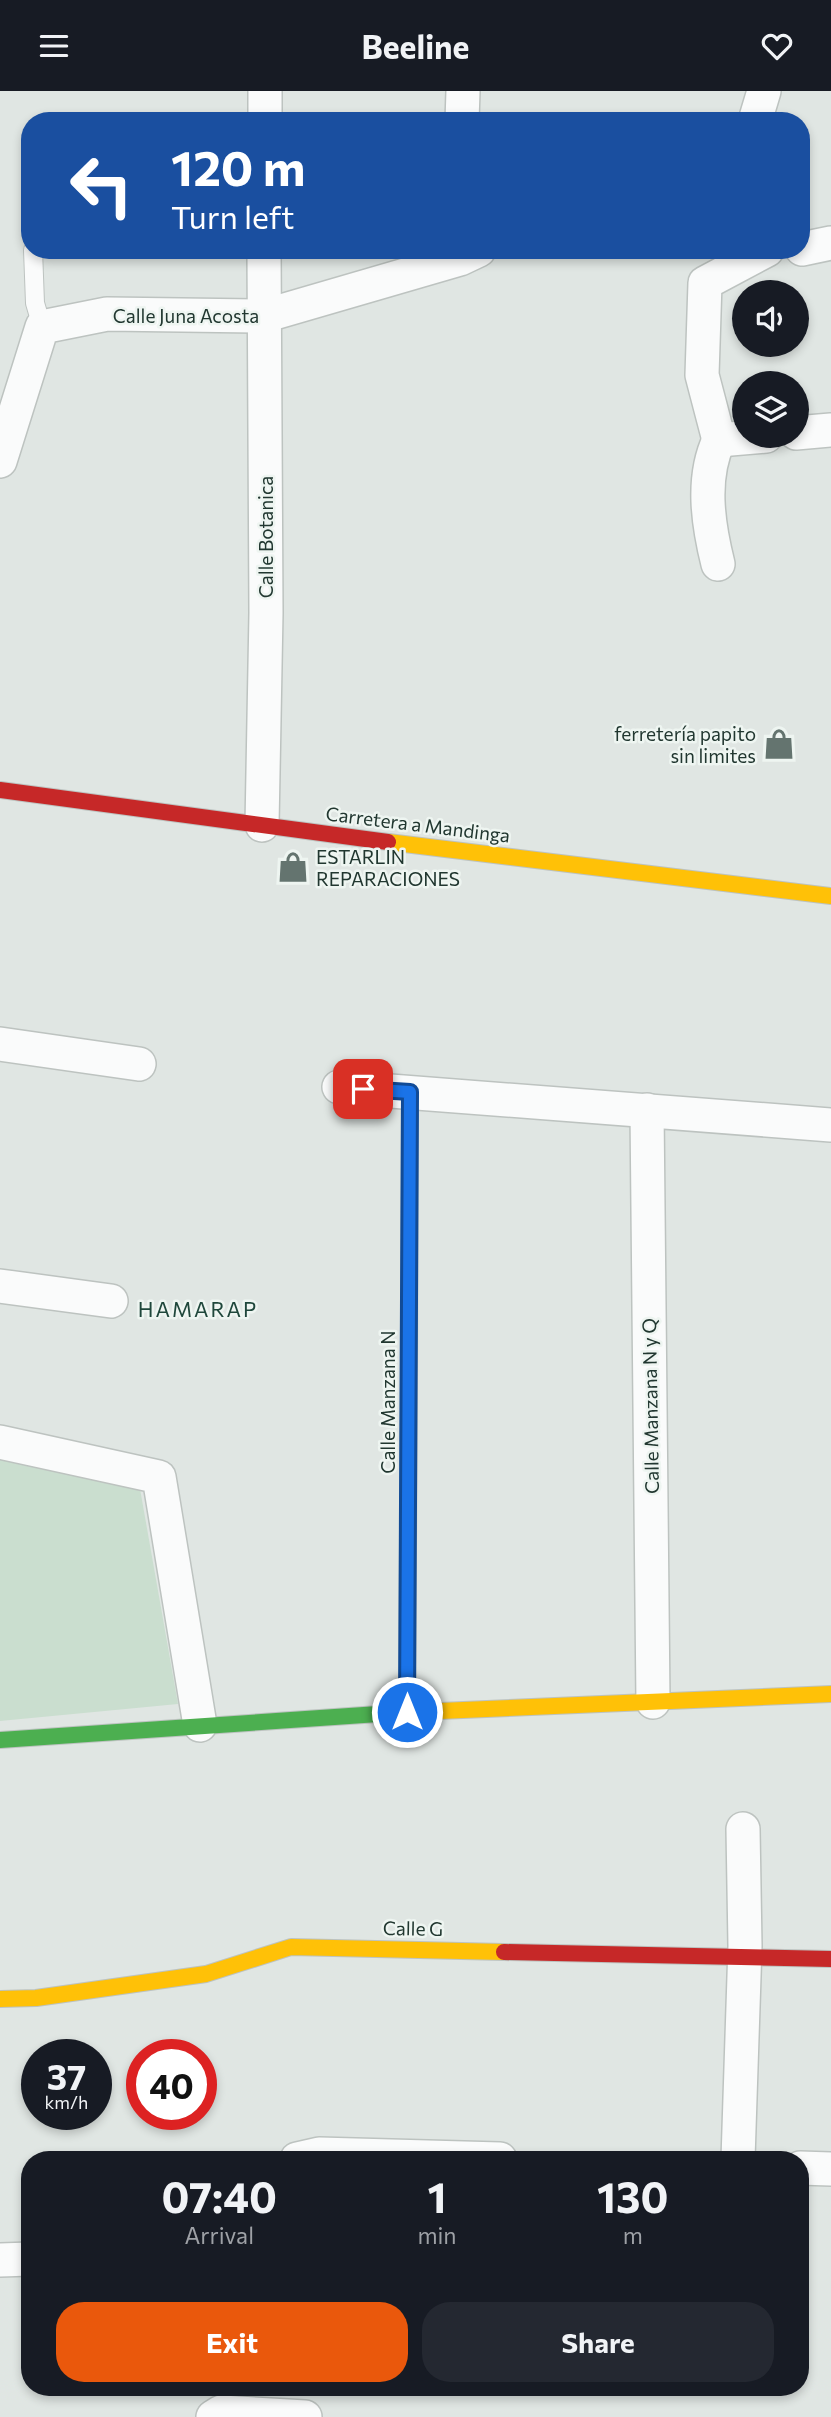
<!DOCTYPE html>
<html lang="en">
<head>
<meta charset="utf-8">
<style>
	:root { --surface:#171b24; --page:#242831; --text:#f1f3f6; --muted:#9ea1a6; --accent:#ea580c }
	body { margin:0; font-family:Commissioner,sans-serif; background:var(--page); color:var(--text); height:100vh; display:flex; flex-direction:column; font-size:26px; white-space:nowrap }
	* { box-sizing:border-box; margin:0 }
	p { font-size:23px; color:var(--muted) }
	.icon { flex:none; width:38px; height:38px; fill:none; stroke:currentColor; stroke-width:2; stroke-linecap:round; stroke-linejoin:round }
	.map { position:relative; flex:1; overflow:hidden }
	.side { position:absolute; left:21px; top:2060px; width:788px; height:245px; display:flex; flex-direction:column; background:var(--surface); border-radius:28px; box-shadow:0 4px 10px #0003 }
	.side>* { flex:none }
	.hud { position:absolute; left:21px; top:21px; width:789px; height:147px; border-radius:28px; box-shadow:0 4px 10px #0003; background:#1a4fa0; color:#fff; overflow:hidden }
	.fabs { position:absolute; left:732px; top:189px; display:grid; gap:14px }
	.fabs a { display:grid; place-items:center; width:77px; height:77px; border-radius:50%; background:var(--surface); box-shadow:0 4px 10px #0003; font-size:35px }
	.speed { position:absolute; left:21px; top:1948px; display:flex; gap:14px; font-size:35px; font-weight:700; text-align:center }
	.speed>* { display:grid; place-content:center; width:91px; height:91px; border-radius:50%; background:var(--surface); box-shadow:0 4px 10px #0003; line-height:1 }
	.speed small { font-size:18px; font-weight:400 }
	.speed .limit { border:10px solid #d22; background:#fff; color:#111 }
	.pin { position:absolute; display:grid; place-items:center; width:60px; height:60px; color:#fff; margin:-30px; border-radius:14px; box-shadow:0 4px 10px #0006 }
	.me { position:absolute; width:77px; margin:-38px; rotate:0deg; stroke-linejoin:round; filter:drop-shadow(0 0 5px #0008) }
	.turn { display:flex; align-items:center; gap:24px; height:147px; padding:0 35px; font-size:32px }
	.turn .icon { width:91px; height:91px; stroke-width:2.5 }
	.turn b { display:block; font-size:49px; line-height:60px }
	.eta { display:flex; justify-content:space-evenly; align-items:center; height:119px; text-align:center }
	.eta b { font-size:42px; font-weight:700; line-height:49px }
	.button { display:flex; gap:14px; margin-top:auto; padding:14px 35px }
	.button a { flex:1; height:80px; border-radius:28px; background:var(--accent); color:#fff; font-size:28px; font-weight:700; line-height:80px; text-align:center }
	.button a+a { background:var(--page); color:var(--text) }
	header { display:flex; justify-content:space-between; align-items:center; height:91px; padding:0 35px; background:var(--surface); font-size:32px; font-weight:700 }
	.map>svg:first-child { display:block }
	.green { fill:#cadecf }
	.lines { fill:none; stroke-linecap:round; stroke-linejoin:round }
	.lane-casing { stroke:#bdc3c0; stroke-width:20 }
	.street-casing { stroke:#bdc3c0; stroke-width:36 }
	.fast-casing { stroke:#bdc3c0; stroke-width:18 }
	.slow-casing { stroke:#bdc3c0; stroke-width:18 }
	.jam-casing { stroke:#bdc3c0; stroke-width:18 }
	.lane { stroke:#fafbfb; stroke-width:18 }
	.street { stroke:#fafbfb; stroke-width:33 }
	.fast { stroke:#4caf50; stroke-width:16 }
	.slow { stroke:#ffc107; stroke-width:16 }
	.jam { stroke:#c62828; stroke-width:16 }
	.route-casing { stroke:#114b97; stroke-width:18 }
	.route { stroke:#1a73e8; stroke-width:12 }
	.labels { text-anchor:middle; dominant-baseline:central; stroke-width:5; stroke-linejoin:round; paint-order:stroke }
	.street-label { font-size:19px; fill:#213730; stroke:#eef5f1 }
	.poi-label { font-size:19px; fill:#213730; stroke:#eef5f1; text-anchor:end }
	.neighbourhood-label { font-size:21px; letter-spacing:2px; fill:#1f473b; stroke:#eef5f1 }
</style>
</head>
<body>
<header><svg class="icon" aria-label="menu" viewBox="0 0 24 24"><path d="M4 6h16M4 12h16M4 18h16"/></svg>Beeline<svg class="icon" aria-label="heart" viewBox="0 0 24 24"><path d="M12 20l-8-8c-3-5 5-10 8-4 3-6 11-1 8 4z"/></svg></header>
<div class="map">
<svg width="831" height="2326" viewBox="0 0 831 2326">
	<rect width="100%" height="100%" fill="#e0e6e3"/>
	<polygon class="green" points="0,1366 139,1392 178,1613 0,1630"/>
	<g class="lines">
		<defs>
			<polyline id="lane" points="33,159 35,212 42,236"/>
			<g id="street">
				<polyline points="265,30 265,0"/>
				<polyline points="462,30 463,0"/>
				<polyline points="755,30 764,0"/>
				<polyline points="802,158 831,152"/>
				<polyline points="796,342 831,339"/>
				<polyline points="766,345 719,349 702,284 705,192 767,159"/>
				<polyline points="0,370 42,236 107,223 264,225 460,168 479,159"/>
				<path d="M718,473C708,433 701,387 719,349"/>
				<polyline points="262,734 266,522 264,159"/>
				<polyline points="0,953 139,973"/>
				<polyline points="339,996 831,1034"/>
				<polyline points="647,1019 653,1611"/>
				<polyline points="0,1195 111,1210"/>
				<polyline points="0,1351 159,1386 200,1634"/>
				<polyline points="297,2068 319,2063 500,2068"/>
				<polyline points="738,2068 745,1855 743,1738"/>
				<polyline points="800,2077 831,2078"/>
				<polyline points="0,2169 30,2168"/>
				<polyline points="213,2326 221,2321 305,2326"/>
			</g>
			<g id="fast">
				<polyline points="409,1291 410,1001"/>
				<polyline points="0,1649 393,1622"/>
			</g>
			<g id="slow">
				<polyline points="388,751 831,805"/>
				<polyline points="407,1621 409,1291"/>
				<polyline points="393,1622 831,1603"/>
				<polyline points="0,1908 36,1907 206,1883 291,1856 504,1861"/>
			</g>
			<g id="jam">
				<polyline points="0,699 388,751"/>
				<polyline points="504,1861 831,1868"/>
			</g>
		</defs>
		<use href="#lane" class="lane-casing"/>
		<use href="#street" class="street-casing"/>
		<use href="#fast" class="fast-casing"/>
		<use href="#slow" class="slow-casing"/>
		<use href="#jam" class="jam-casing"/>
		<use href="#lane" class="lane"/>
		<use href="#street" class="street"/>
		<use href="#fast" class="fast"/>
		<use href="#slow" class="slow"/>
		<use href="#jam" class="jam"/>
	</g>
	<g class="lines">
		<defs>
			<polyline id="route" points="363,998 410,1001 407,1621"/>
		</defs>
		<use href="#route" class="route-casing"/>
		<use href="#route" class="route"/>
	</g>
	<defs>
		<symbol id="shop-bare" viewBox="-9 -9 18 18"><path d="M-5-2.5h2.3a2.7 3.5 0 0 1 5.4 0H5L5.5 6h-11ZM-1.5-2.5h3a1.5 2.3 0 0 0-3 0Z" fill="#64746f" stroke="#eef5f1" stroke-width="2.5" paint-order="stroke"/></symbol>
	</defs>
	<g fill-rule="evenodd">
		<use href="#shop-bare" x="757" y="631" width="44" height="44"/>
		<use href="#shop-bare" x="271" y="754" width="44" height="44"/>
	</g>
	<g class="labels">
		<g class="street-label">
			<text x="186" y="224">Calle Juna Acosta</text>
			<text transform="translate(265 446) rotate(-90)">Calle Botanica</text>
			<text transform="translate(418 733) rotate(7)">Carretera a Mandinga</text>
			<text transform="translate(387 1311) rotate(-90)">Calle Manzana N</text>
			<text transform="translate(650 1315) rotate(-91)">Calle Manzana N y Q</text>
			<text transform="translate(413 1837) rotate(1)">Calle G</text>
		</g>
		<g class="poi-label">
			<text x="756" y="642">ferretería papito<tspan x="756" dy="22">sin limites</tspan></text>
			<text x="316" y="765" text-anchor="start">ESTARLIN<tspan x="316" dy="22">REPARACIONES</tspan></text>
		</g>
		<g class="neighbourhood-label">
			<text x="198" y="1217">HAMARAP</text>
		</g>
	</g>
</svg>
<div class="fabs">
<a><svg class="icon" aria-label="sound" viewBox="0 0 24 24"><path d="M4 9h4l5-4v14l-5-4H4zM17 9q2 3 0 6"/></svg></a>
<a><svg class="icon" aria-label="layers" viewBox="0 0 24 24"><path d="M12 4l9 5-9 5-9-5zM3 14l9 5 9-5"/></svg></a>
</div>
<div class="speed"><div>37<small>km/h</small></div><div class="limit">40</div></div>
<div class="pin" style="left:363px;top:998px;background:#d93025"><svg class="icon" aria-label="arrive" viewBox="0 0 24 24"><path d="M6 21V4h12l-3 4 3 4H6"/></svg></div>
<svg class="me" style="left:407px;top:1621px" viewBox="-20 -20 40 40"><circle r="17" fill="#1a73e8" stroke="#fff" stroke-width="3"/><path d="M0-11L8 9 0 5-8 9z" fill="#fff"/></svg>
<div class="hud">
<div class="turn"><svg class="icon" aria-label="left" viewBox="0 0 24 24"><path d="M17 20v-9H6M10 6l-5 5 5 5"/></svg><div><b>120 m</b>Turn left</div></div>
</div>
<section class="side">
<div class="eta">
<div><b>07:40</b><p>Arrival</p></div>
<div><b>1</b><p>min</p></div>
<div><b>130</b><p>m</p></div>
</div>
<div class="button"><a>Exit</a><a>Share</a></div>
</section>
</div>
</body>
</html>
